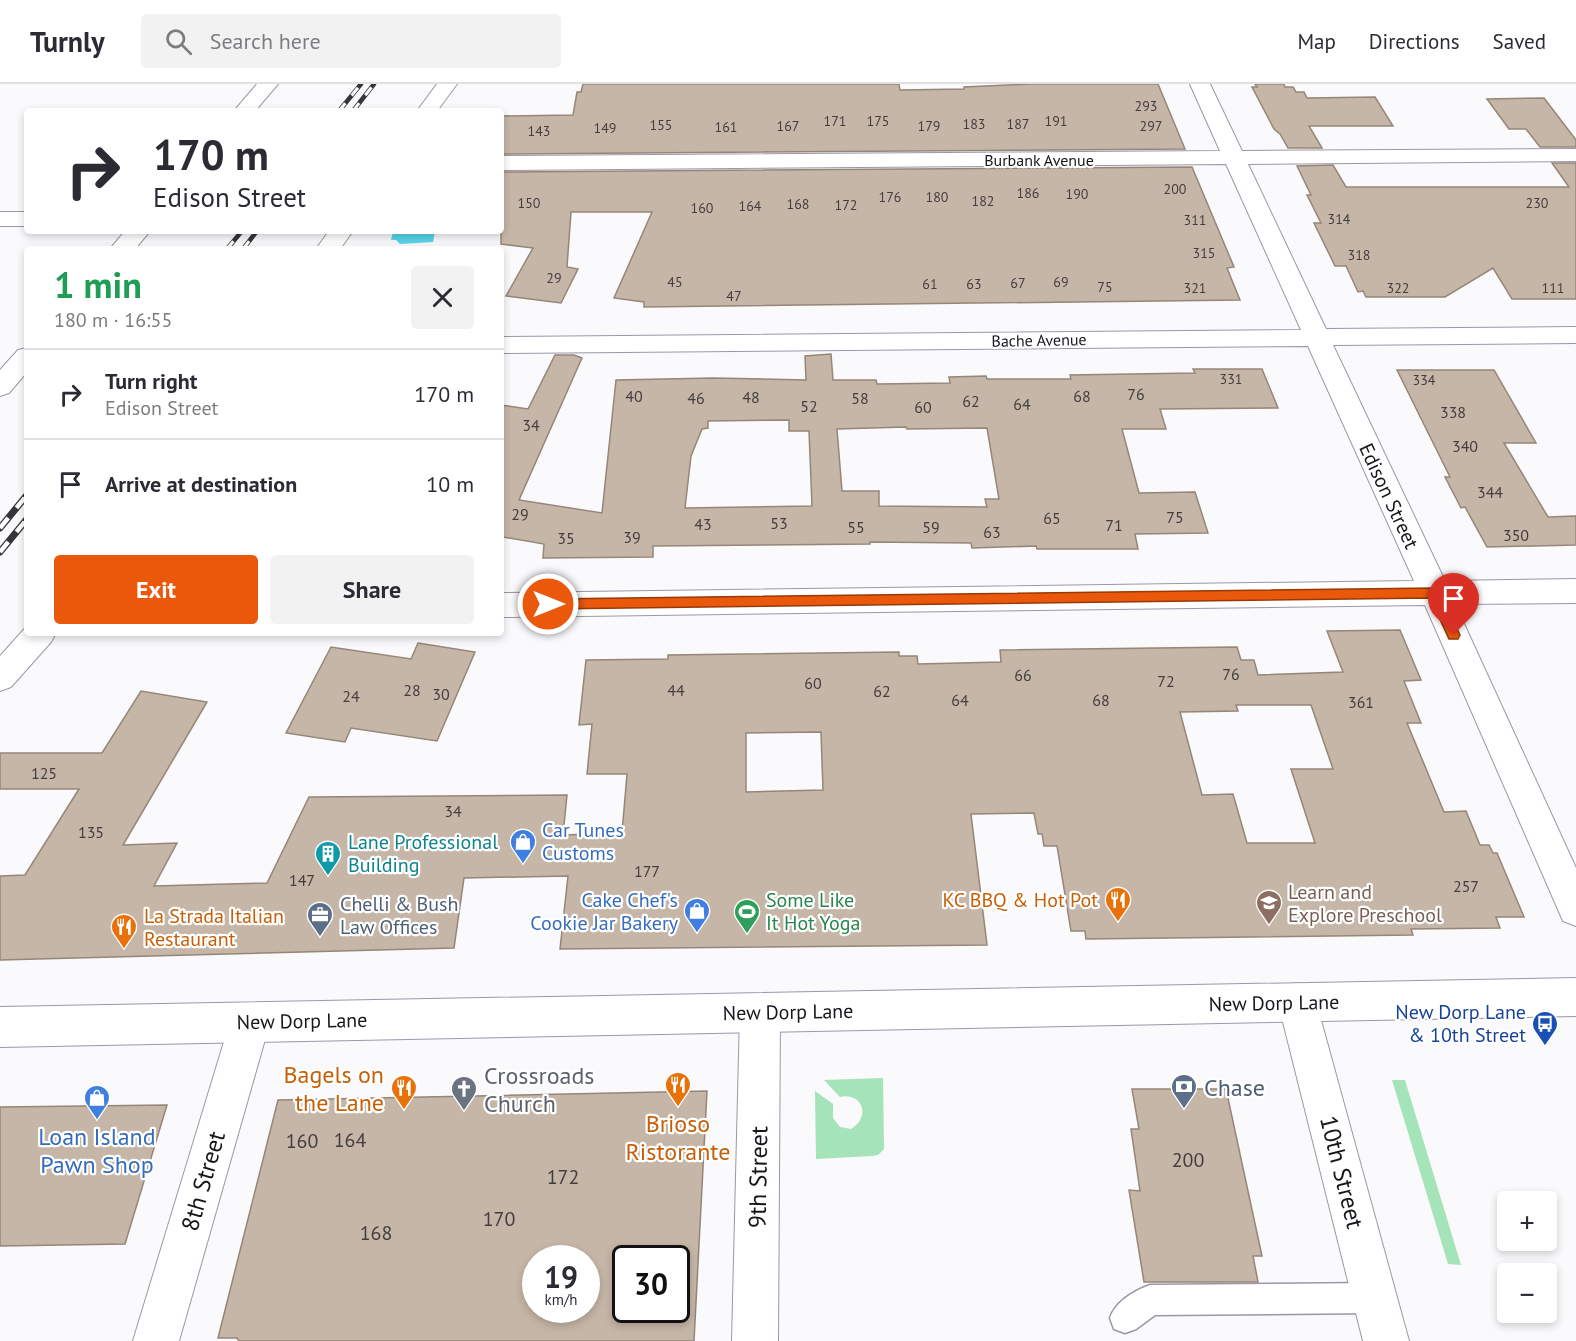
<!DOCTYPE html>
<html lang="en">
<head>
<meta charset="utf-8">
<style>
	:root { --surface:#fff; --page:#f2f2f3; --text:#2b2b33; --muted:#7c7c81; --line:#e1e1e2; --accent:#ea580c }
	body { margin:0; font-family:"PT Sans",sans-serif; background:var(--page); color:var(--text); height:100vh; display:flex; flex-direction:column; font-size:22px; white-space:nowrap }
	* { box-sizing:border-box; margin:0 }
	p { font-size:20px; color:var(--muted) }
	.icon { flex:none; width:33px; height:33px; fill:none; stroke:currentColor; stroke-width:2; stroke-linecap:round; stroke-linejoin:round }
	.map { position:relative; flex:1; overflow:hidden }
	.sheet { position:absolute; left:24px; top:162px; width:480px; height:390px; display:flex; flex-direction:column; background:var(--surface); border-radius:6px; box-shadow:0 3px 9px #0003 }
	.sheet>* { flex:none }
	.banner { position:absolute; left:24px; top:24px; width:480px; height:126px; border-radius:6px; box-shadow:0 3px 9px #0003; background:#fff; color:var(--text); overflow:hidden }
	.controls { position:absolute; left:1497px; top:1107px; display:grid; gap:12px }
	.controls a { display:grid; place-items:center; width:60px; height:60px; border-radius:6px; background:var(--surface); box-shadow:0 3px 9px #0003; font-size:30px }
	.speed { position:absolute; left:522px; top:1161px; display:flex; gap:12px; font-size:30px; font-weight:700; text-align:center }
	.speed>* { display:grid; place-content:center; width:78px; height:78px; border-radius:50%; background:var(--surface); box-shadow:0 3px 9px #0003; line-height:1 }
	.speed small { font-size:15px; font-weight:400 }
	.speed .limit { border:3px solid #111; border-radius:9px; background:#fff; color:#111 }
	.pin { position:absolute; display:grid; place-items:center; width:51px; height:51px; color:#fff; margin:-62px -26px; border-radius:50% 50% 50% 0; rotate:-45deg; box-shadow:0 0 6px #0007 }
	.pin .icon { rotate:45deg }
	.me { position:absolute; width:66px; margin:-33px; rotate:90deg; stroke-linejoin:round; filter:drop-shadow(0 0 4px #0008) }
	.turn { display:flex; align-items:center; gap:21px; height:126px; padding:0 30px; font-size:27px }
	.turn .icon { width:78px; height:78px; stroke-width:2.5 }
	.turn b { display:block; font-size:42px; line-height:51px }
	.round { display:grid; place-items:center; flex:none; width:63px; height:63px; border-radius:6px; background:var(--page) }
	.head { display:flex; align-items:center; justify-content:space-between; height:102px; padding:0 30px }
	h1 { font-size:36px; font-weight:700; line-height:45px; color:#1e9e55 }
	.action { display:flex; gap:12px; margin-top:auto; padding:12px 30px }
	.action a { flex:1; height:69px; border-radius:6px; background:var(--accent); color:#fff; font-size:24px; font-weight:700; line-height:69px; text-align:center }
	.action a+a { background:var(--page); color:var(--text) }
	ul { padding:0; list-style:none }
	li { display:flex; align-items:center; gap:18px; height:90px; padding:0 30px; border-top:2px solid var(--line) }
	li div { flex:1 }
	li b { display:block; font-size:22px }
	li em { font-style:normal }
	header { display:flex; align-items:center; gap:36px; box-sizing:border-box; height:84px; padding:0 30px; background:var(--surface); border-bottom:2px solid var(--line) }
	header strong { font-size:28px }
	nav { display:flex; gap:33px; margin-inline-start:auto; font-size:21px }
	.search { width:420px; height:54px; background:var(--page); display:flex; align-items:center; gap:15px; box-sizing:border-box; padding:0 21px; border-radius:6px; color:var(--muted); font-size:22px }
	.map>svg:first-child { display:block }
	.green { fill:#a5e3b8 }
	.water { fill:#57d5ea }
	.building { fill:#c6b6a7; stroke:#958678; stroke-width:1.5; fill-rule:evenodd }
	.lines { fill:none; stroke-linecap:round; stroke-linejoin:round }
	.service-casing { stroke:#9e96a7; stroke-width:3 }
	.minor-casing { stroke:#9e96a7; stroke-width:2 }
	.tertiary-casing { stroke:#9e96a7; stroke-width:2 }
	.service { fill:#fff; fill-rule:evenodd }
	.minor { fill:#fff; fill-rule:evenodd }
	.tertiary { fill:#fff; fill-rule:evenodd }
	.rail-far1-casing { stroke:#37343a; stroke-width:4.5 }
	.rail-casing { stroke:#37343a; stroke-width:7 }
	.rail-far1 { stroke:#fff; stroke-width:3; stroke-dasharray:10; stroke-linecap:butt }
	.rail { stroke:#fff; stroke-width:4.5; stroke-dasharray:13; stroke-linecap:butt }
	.route { fill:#ea580c; stroke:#983908; stroke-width:1.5 }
	.labels { text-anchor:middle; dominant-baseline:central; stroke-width:4.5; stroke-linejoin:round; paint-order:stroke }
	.far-number-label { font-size:14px; fill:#443d3e }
	.far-street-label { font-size:16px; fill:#18151b; stroke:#fff }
	.number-label { font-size:16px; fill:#443d3e }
	.street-label { font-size:20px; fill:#18151b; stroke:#fff }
	.shop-label { font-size:20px; fill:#366cbe; stroke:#fff; text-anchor:start }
	.culture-label { font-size:20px; fill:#0d838f; stroke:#fff; text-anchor:start }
	.education-label { font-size:20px; fill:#785e54; stroke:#fff; text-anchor:start }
	.leisure-label { font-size:20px; fill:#27864d; stroke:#fff; text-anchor:start }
	.food-label { font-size:20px; fill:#c56008; stroke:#fff; text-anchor:end }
	.service-label { font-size:20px; fill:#4e5e75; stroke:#fff; text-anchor:start }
	.transit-label { font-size:20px; fill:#164399; stroke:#fff; text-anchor:end }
	.near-number-label { font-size:20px; fill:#443d3e }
	.near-food-label { font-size:24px; fill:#c56008; stroke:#fff; text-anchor:end }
	.near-worship-label { font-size:24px; fill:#5b616d; stroke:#fff; text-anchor:start }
	.near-service-label { font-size:24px; fill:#4e5e75; stroke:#fff; text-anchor:start }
	.near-shop-label { font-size:24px; fill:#366cbe; stroke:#fff }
	.near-street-label { font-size:24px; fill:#18151b; stroke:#fff }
</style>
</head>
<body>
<header>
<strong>Turnly</strong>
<div class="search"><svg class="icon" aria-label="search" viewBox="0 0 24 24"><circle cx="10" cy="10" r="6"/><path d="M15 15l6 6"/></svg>Search here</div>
<nav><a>Map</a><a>Directions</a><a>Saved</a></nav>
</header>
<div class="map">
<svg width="1576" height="1257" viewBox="0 0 1576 1257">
	<rect width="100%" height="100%" fill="#faf9fc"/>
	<g class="green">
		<path d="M883,994L884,1065L878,1071L872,1072L816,1075L815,1007L833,1020V1034L840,1043L851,1045C871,1034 863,1008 840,1013L824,996Z"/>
		<polygon points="1392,996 1405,996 1461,1181 1448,1180"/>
	</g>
	<polygon class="water" points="401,147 435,147 433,158 400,160 396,156 391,156 393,148"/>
	<g class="building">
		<polygon points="583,0 899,0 900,6 964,5 964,3 1030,0 1158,0 1185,65 501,70 501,32 573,31 577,8 581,8"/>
		<polygon points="1255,0 1284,0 1285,3 1293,3 1296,8 1304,8 1307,14 1375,13 1393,42 1309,42 1322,64 1288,64 1280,50 1274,45 1252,3 1257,3"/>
		<polygon points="1544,14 1576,56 1576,63 1540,63 1526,45 1509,45 1487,15"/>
		<polygon points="1552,79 1576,79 1576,215 1512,215 1493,184 1445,213 1366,213 1363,207 1358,208 1346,182 1335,182 1314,139 1321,139 1307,111 1311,111 1297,82 1333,81 1346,103 1569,103"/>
		<polygon points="1192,83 1234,183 1227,184 1240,216 644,223 644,218 614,214 652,128 571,128 567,183 578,185 561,219 506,212 533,164 501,160 501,88"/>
		<path d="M831,270L833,296H876L877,300L950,299L949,293L986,292L987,295H1071L1070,291L1195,289L1193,285H1262L1278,324L1160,325L1166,345H1122L1139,409L1195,408L1208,449L1135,450L1138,465H1037L1036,462L972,464L971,459L870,458V460L653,462V473L543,474L544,460L503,453L501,456V321L528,325L555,271H574L582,274L519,416L602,429L616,296L713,294L806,296L805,272ZM789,336V347H809L812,422L685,424L691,372L702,345L708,344V337ZM906,343L907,345L987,344L999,415H985L987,423L879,422V407H842L837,345Z"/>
		<polygon points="1397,286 1494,286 1536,359 1504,359 1548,433 1576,432 1576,461 1487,463 1465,423 1461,424 1445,393 1450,393"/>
		<path d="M1400,546L1421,596L1404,597L1421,639H1407L1444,728L1466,727L1480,761H1489L1493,769H1497L1524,833H1496L1500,844L1411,845L1413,851L1086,855L1085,847H1071L1057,762H1044L1042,750H1038L1034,729L971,730L987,861L560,865L568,792L464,794L454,864L0,876V792L25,791L79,705H0V669H102L141,607L207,618L123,761L177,759L154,802L267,799L309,713L567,711L563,751L622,749L627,690H587L592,640L579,641L586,576L668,575V571L899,568V572H917L918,580L1001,578L1000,566L1237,563L1241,576H1254L1258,591L1343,588L1327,547ZM1236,621H1311L1333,685H1291L1315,759H1247L1233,710L1202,711L1180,628L1238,627ZM821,648L823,706L746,708V649Z"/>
		<polygon points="418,559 475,568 437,657 351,644 345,658 286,649 331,563 411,575"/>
		<polygon points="1132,1005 1226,1005 1262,1172 1253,1172 1258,1198 1144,1198 1129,1106 1140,1107 1131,1045 1139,1045"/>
		<path d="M707,1007L694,1257H239L237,1254H218L278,1016ZM536,1174H586V1226H536ZM626,1174H676V1226H626Z"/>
		<polygon points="167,1021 125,1160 0,1162 0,1023"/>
	</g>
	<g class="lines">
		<defs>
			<path id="service" d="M1375,1199L1386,1203L1390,1214L1386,1225L1375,1229L1155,1231L1136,1245L1125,1249L1114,1245L1110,1234C1116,1217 1134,1207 1150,1201Z"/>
			<g id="minor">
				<polygon points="257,0 278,0 255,27 234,27"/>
				<polygon points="437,0 457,0 437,27 417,27"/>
				<polygon points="1190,0 1210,0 1242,67 1576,65 1576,77 1248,80 1326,245 1576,243 1576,259 1333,261 1445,497 1576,495 1576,519 1455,520 1576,784 1576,842 1563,837 1425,521 501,533 501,509 1414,497 1308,262 501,269 501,253 1301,246 1226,80 501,86 501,72 1220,67"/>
				<rect x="0" y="128" width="27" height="14"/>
				<polygon points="125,147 150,147 135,165 110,165"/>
				<polygon points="329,147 353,147 340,165 316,165"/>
				<polygon points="27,264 27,288 9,309 0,312 0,286 18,266"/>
				<polygon points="27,542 27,549 56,549 51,558 11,603 0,607 0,572"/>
				<polygon points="1297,899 1311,905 1316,918 1409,1257 1363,1257 1278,918 1283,905"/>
				<polygon points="760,910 774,915 780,929 778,1257 732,1257 740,929 746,915"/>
				<polygon points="250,919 264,924 270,938 179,1257 133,1257 230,938 236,924"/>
			</g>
			<polygon id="tertiary" points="1576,894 1576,932 0,963 0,923"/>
		</defs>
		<use href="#service" class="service-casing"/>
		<use href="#minor" class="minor-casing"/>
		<use href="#tertiary" class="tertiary-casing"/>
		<use href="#service" class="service"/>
		<use href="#minor" class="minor"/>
		<use href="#tertiary" class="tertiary"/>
		<defs>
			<g id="rail-far1">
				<polyline points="339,27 361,0"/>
				<polyline points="353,27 374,0"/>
				<polyline points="227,165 242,147"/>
				<polyline points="243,165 257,147"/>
			</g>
			<g id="rail">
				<polyline points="0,444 27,411"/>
				<polyline points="0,468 27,435"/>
			</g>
		</defs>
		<use href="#rail-far1" class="rail-far1-casing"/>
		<use href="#rail" class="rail-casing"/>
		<use href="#rail-far1" class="rail-far1"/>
		<use href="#rail" class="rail"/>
	</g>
	<polygon class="route" points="1435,504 1439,506 1460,551 1458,555 1449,555 1430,514 548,525 542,520 548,515"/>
	<defs>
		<symbol id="shop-pin" viewBox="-11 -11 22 30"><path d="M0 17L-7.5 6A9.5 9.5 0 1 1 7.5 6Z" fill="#3f7fe0" stroke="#fff"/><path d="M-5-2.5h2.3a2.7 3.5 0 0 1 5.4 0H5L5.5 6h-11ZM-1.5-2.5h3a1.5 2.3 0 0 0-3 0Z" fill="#fff"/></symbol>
		<symbol id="building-pin" viewBox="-11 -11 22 30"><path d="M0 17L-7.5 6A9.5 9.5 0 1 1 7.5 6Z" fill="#0f9aa8" stroke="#fff"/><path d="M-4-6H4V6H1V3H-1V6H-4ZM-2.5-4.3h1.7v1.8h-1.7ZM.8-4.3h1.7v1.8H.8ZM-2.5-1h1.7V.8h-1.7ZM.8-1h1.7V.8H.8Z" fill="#fff"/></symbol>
		<symbol id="restaurant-pin" viewBox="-11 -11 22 30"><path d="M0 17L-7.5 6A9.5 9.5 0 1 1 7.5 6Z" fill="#e8710a" stroke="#fff"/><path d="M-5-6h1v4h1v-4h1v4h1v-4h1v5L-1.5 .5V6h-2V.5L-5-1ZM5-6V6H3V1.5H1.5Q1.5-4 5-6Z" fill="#fff"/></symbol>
		<symbol id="school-pin" viewBox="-11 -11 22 30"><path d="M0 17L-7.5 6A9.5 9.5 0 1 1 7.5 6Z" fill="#8d6e63" stroke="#fff"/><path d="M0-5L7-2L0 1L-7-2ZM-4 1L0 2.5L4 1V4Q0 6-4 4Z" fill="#fff"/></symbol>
		<symbol id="stadium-pin" viewBox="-11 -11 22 30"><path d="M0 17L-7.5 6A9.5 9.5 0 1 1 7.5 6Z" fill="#2e9e5b" stroke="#fff"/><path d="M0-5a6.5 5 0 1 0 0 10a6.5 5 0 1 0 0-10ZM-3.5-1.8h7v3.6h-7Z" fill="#fff"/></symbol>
		<symbol id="office-pin" viewBox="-11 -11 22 30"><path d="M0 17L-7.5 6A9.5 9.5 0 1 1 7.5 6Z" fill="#5c6f8a" stroke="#fff"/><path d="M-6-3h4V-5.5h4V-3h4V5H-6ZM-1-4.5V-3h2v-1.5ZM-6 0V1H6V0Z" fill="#fff"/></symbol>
		<symbol id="bus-pin" viewBox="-11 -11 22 30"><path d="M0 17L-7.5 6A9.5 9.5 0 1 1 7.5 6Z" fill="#1a4fb4" stroke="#fff"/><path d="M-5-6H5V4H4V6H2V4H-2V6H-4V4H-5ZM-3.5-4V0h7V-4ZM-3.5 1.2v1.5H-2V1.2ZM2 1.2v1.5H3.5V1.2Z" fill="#fff"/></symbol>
		<symbol id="bank-pin" viewBox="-11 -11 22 30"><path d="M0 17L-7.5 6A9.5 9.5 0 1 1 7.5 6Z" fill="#5c6f8a" stroke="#fff"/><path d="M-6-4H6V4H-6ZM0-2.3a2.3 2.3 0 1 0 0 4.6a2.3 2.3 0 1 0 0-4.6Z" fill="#fff"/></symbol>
		<symbol id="church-pin" viewBox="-11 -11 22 30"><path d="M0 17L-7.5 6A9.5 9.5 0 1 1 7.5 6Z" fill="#6b7280" stroke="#fff"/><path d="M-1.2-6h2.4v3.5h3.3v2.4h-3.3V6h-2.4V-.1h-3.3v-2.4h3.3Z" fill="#fff"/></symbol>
	</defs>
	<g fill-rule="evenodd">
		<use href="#shop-pin" x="508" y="743" width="30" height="40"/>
		<use href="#building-pin" x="313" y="755" width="30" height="40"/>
		<use href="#restaurant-pin" x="1103" y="801" width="30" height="40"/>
		<use href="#school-pin" x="1254" y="804" width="30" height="40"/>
		<use href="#shop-pin" x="682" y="812" width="30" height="40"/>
		<use href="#stadium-pin" x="732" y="813" width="30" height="40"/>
		<use href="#office-pin" x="305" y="816" width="30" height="40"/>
		<use href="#restaurant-pin" x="109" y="828" width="30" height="40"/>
		<use href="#bus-pin" x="1530" y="925" width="30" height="40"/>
		<use href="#restaurant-pin" x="663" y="986" width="30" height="40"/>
		<use href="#bank-pin" x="1169" y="988" width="30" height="40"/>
		<use href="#restaurant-pin" x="389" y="989" width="30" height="40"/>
		<use href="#church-pin" x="449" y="990" width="30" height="40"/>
		<use href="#shop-pin" x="82" y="999" width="30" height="40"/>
	</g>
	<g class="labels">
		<g class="far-number-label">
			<text x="1146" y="22">293</text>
			<text x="835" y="37">171</text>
			<text x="878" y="37">175</text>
			<text x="1056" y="37">191</text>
			<text x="974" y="40">183</text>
			<text x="1018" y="40">187</text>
			<text x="661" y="41">155</text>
			<text x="788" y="42">167</text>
			<text x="929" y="42">179</text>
			<text x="1151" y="42">297</text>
			<text x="726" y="43">161</text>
			<text x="605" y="44">149</text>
			<text x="539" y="47">143</text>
			<text x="1175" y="105">200</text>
			<text x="1028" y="109">186</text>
			<text x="1077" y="110">190</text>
			<text x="890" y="113">176</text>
			<text x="937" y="113">180</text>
			<text x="983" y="117">182</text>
			<text x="529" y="119">150</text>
			<text x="1537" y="119">230</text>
			<text x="798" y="120">168</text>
			<text x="846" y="121">172</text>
			<text x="750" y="122">164</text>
			<text x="702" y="124">160</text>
			<text x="1339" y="135">314</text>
			<text x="1195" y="136">311</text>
			<text x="1204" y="169">315</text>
			<text x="1359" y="171">318</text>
			<text x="554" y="194">29</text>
			<text x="675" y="198">45</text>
			<text x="1061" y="198">69</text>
			<text x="1018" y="199">67</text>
			<text x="930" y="200">61</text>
			<text x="974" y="200">63</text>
			<text x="1105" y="203">75</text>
			<text x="1195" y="204">321</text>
			<text x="1398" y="204">322</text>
			<text x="1553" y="204">111</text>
			<text x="734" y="212">47</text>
			<text x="1231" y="295">331</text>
			<text x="1424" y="296">334</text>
		</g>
		<g class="far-street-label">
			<text x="1039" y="76">Burbank Avenue</text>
			<text transform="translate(1039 256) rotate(-1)">Bache Avenue</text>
		</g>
		<g class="number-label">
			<text x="1136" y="310">76</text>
			<text x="634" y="312">40</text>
			<text x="1082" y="312">68</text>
			<text x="751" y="313">48</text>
			<text x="696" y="314">46</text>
			<text x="860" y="314">58</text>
			<text x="971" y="317">62</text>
			<text x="1022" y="320">64</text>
			<text x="809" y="322">52</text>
			<text x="923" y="323">60</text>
			<text x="1453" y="328">338</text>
			<text x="531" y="341">34</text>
			<text x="1465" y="362">340</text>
			<text x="1490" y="408">344</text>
			<text x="520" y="430">29</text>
			<text x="1175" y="433">75</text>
			<text x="1052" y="434">65</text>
			<text x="779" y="439">53</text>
			<text x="703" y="440">43</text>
			<text x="1114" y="441">71</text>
			<text x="856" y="443">55</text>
			<text x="931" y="443">59</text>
			<text x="992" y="448">63</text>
			<text x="1516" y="451">350</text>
			<text x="632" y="453">39</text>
			<text x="566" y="454">35</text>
			<text x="1231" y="590">76</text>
			<text x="1023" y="591">66</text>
			<text x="1166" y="597">72</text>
			<text x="813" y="599">60</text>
			<text x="412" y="606">28</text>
			<text x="676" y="606">44</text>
			<text x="882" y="607">62</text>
			<text x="441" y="610">30</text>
			<text x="351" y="612">24</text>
			<text x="960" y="616">64</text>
			<text x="1101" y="616">68</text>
			<text x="1361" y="618">361</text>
			<text x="44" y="689">125</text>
			<text x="453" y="727">34</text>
			<text x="91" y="748">135</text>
			<text x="647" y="787">177</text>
			<text x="302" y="796">147</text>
			<text x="1466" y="802">257</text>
		</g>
		<g class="street-label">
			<text transform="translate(1389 412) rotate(65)">Edison Street</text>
			<text transform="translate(1274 919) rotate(-1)">New Dorp Lane</text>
			<text transform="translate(788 928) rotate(-1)">New Dorp Lane</text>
			<text transform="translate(302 937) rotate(-1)">New Dorp Lane</text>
		</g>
		<g class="shop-label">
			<text x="542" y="746">Car Tunes<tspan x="542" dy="23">Customs</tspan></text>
			<text x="678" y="816" text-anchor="end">Cake Chef's<tspan x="678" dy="23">Cookie Jar Bakery</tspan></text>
		</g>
		<g class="culture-label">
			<text x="348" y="758">Lane Professional<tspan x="348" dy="23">Building</tspan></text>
		</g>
		<g class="education-label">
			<text x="1288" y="808">Learn and<tspan x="1288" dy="23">Explore Preschool</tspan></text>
		</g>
		<g class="leisure-label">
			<text x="766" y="816">Some Like<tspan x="766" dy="23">It Hot Yoga</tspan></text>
		</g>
		<g class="food-label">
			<text x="1098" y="816">KC BBQ &amp; Hot Pot</text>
			<text x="144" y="832" text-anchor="start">La Strada Italian<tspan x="144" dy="23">Restaurant</tspan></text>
		</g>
		<g class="service-label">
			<text x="340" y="820">Chelli &amp; Bush<tspan x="340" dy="23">Law Offices</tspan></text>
		</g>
		<g class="transit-label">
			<text x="1526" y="928">New Dorp Lane<tspan x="1526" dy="23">&amp; 10th Street</tspan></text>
		</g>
		<g class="near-number-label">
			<text x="350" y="1056">164</text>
			<text x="302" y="1057">160</text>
			<text x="1188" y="1076">200</text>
			<text x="563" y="1093">172</text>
			<text x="499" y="1135">170</text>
			<text x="376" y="1149">168</text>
		</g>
		<g class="near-food-label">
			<text x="384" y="990">Bagels on<tspan x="384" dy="28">the Lane</tspan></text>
			<text x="678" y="1039" text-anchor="middle">Brioso<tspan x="678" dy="28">Ristorante</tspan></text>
		</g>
		<g class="near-worship-label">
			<text x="484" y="991">Crossroads<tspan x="484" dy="28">Church</tspan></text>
		</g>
		<g class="near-service-label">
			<text x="1204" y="1003">Chase</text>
		</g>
		<g class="near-shop-label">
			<text x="97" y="1052">Loan Island<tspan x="97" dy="28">Pawn Shop</tspan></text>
		</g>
		<g class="near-street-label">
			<text transform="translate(1342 1088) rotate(76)">10th Street</text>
			<text transform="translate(758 1093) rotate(-89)">9th Street</text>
			<text transform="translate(203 1097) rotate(-74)">8th Street</text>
		</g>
	</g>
</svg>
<div class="controls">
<a>+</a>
<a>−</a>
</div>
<div class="speed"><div>19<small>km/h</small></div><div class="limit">30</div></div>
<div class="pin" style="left:1454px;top:551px;background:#d93025"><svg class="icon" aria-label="arrive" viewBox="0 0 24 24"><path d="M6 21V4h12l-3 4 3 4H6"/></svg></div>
<svg class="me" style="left:548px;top:520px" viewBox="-20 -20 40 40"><circle r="17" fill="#ea580c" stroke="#fff" stroke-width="3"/><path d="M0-11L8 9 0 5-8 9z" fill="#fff"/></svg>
<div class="banner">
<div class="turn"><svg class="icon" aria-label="right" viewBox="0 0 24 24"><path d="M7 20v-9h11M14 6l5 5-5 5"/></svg><div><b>170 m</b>Edison Street</div></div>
</div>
<section class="sheet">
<div class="head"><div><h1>1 min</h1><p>180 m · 16:55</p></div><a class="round"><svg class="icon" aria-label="close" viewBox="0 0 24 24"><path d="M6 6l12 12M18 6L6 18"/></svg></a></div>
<ul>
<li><svg class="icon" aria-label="right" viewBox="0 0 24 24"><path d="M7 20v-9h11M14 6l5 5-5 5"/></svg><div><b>Turn right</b><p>Edison Street</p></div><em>170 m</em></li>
<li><svg class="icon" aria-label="arrive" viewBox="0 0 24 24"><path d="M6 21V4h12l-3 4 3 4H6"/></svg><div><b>Arrive at destination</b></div><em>10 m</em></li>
</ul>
<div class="action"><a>Exit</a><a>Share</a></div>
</section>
</div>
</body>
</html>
